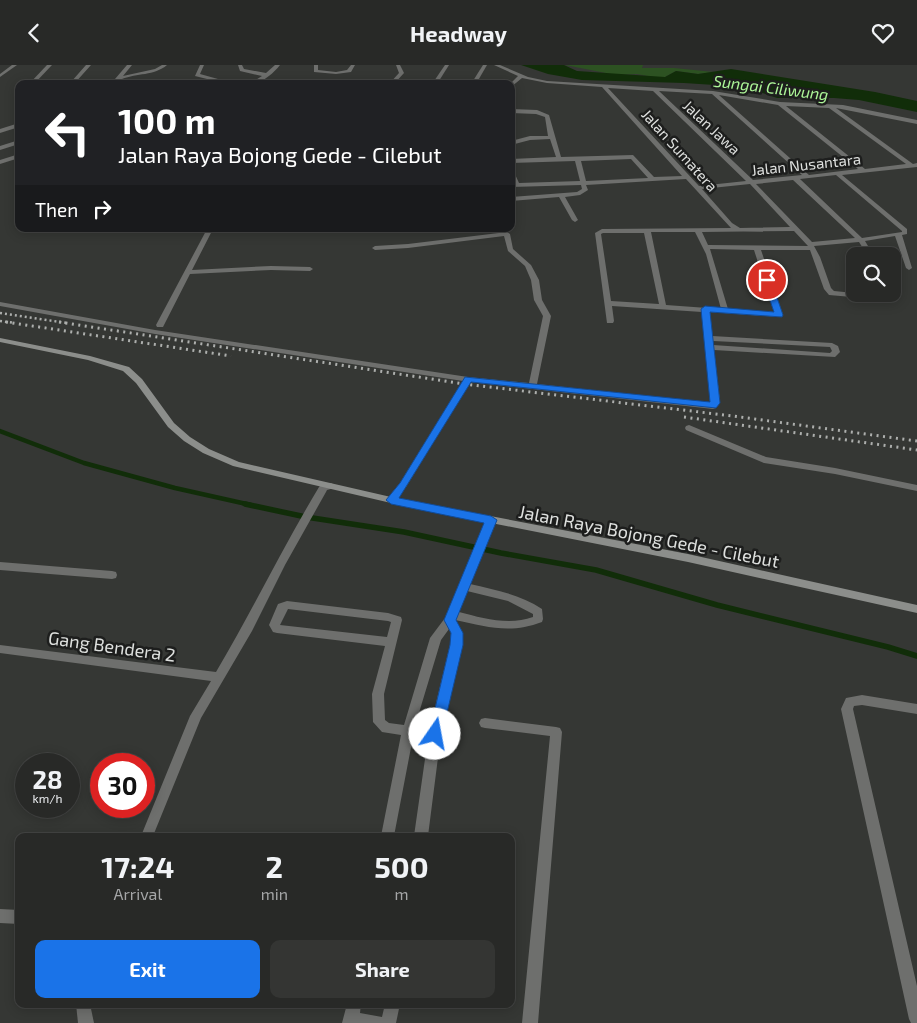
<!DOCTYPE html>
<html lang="en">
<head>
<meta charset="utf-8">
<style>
	:root { --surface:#282927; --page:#343533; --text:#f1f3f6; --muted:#a5a6a7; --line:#444544; --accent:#1a73e8 }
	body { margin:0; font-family:"Exo 2",sans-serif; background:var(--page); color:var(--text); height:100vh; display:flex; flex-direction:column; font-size:19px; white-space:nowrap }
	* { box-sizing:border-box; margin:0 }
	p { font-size:16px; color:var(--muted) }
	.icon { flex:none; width:28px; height:28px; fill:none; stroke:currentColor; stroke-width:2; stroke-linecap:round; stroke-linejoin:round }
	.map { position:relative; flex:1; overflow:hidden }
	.sheet { position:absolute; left:15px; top:768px; width:500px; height:175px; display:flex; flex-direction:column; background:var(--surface); border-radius:10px; box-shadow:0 2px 12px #0003,0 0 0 1px var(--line) }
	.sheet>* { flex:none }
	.banner { position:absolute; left:15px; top:15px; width:500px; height:152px; border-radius:10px; box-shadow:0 2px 12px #0003,0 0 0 1px var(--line); background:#202124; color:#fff; overflow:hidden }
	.controls { position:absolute; left:846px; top:182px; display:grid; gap:10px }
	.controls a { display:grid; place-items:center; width:55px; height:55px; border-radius:10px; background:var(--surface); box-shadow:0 2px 12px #0003,0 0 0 1px var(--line); font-size:25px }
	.speed { position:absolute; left:15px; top:688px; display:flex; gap:10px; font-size:25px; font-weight:700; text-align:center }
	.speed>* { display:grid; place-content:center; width:65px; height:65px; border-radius:50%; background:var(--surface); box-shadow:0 2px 12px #0003,0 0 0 1px var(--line); line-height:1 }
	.speed small { font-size:12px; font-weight:400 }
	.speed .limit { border:8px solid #d22; background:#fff; color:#111 }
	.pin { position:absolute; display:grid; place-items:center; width:42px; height:42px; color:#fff; margin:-21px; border:2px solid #fff; border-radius:50%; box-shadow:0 1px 5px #0007 }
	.me { position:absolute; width:55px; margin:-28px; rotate:12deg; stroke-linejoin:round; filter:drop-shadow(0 0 4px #0008) }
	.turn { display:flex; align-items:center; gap:18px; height:105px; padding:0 20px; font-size:22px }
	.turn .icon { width:65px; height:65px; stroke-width:2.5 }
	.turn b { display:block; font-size:35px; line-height:42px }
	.then { display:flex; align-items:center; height:48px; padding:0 20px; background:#0003; gap:10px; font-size:19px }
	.eta { display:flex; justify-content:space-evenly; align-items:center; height:85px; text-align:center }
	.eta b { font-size:30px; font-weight:700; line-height:35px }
	.action { display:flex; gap:10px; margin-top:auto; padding:10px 20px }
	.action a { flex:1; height:58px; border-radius:10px; background:var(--accent); color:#fff; font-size:20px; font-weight:700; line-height:58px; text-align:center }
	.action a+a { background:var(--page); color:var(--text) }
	header { display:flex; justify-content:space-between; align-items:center; height:65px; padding:0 20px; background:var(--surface); font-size:22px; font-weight:700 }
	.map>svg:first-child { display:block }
	.green { fill:#2d5222 }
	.water { fill:#112d09 }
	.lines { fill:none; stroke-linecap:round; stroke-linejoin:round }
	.stream-far1 { stroke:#112d09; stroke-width:4.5 }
	.stream { stroke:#112d09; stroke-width:5.5 }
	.minor { fill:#6e6f6d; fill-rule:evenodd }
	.secondary { fill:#8c8e8b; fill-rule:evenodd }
	.rail-far1 { stroke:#adafad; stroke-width:2.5; stroke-dasharray:2 3; stroke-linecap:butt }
	.rail { stroke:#adafad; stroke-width:3; stroke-dasharray:2 4.5; stroke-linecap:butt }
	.route { fill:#1a73e8; stroke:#114b97 }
	.labels { text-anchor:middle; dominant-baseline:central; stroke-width:5; stroke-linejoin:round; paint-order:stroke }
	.far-street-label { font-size:15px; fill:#dee0de; stroke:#1d1e1d }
	.far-water-label { font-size:16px; font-style:italic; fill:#adf698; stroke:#1d1e1d }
	.street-label { font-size:18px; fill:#dee0de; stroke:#1d1e1d }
</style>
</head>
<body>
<header><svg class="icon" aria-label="back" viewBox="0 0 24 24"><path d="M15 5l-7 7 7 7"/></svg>Headway<svg class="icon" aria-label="heart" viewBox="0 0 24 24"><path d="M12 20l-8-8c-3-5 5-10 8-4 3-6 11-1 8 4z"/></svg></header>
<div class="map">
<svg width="917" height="958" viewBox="0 0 917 958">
	<rect width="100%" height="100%" fill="#353734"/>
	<polygon class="green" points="565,0 643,0 642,3 674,3 714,7 698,9 676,6 665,12 653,12 637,9 616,10"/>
	<polygon class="water" points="521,0 564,0 577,6 665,12 676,6 698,9 731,4 875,27 917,36 917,47 859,35 834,33 777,33 757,26 730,21 684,18 582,15 548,9"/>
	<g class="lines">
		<polyline class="stream-far1" points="0,366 84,398 175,423 251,440"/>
		<polyline class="stream" points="245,439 306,452 404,467 501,488 596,505 717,540 888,582 917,591"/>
		<g class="minor">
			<polygon points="12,0 17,0 0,12 0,9"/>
			<polygon points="47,0 52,0 34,19 29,19"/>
			<polygon points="86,0 91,0 74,19 44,19 71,17"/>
			<path d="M127,0H132L123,11L155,4L162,0H167C154,11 137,8 122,14C115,17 110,19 103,19L115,14Z"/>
			<polygon points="200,0 204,0 200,9 236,19 227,19 195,11"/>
			<path d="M238,0H242L244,4L266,8L275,0H280C273,9 261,19 249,19L262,11L240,6Z"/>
			<polygon points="314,0 318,0 318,5 336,7 347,5 351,0 355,0 351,7 336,9 314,7"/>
			<polygon points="396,0 400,0 404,8 394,19 389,19 399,8"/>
			<polygon points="445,0 449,0 437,19 432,19"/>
			<polygon points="483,0 487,0 476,19 471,19"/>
			<path d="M494,0H500L528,12L547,16L713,26L780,37L843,40L917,55V59L836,43L913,99L917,98V102L842,110L907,164V169L902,170L912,203L909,205L906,203L895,171L865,176L874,191H868L859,177L814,181L820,192L831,223L834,226L885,231L892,229V225L897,229L886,235L829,230L824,224L810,185H761L783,250L779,252L709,247L712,271L832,278L838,281L840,287L835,292L714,285L720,337L716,343L713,344L470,317L406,422L394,437L391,438L386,435L400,418L463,316L155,269L0,241V237L155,265L468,312L529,318L543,251L534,235L531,215L525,201L508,186L504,171L408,183L375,185L372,183L375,181L408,179L507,167L510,169L513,184L531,200L539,215L542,235L551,251L537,319L711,338L702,247L612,241L614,256L613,258H607L595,168L602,164L731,163L686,114L586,120L588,125L580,130L565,132L578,155L575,157L572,155L559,132L511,136V132L577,127L582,124L581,120L511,122V118H513L511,114V105L514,107L519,118L580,116L575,96L511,98V94L556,92L550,74L530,75L511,80V76L530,71H548L545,52L536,49L511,48V44L537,45L549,50L561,92L633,90L654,112L682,111L602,22L547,18L522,13L511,22L510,19L518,11ZM608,23L653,26L746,116L699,121ZM659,26L712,29L802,110L753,115ZM719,30L778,40L858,104L809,110ZM786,41L829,43L906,99L865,104ZM631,94L648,113L586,116L581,96ZM836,110L902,166V167L862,173L800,114ZM793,115L855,173L812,177L756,119ZM750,119L790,162L740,163L732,158L702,124ZM794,166L808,181L708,180L702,167ZM651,167H695L706,189L721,244L666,240ZM603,168H644L659,239L611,236L601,169ZM710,184L754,185L774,247L728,244ZM713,276L830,282L832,286L830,288L713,280Z"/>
			<polygon points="19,58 19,62 0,68 0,64"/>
			<polygon points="19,75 19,79 0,85 0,81"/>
			<polygon points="19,89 19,93 0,99 0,95"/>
			<polygon points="207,164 213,164 192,205 271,201 310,202 313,204 310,206 271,205 190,209 164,260 163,262 157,262 156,260"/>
			<polygon points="689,360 766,392 835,403 917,420 917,426 835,409 764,398 686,365 685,363 686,361"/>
			<path d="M331,418L336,421L334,423L327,425L326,427L285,500L252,566L201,653L153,771H141L190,651L211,616L0,588V580L216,607C252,546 283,482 319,422L321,420Z"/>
			<path d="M491,452L496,455L470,519C495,525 520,529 542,544L543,554L542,557C511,569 487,562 455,555L462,568V580L441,669L428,771H414L428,673L413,672L394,771H381L401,670L382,667L373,657L372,629L385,581L277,568L273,567L269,560L278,539L287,536L388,548L401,552L402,555L384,629L385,655L389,658L404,660L430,573L445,553L486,455ZM467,526L508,536L533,549V552C509,561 482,553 459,547ZM288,544L388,556L391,557L387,572L280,560ZM449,564L452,568L450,580L430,663L415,661L441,575Z"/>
			<polygon points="0,497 112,506 116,507 117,510 116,513 112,514 0,505"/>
			<polygon points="862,630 917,639 917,649 862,640 854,641 853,644 917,921 917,958 911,958 909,954 841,644 846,633"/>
			<polygon points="485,653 556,662 560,663 562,667 538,958 522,958 550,671 485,663 481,662 479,658 481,654"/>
			<polygon points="0,844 19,845 19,859 0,858"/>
			<polygon points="76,939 90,939 94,958 78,958"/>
			<polygon points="347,939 361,939 360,948 382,952 385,939 400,939 396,958 342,958"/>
		</g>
		<polygon class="secondary" points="0,273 90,291 129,302 142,314 174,358 190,372 209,384 239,397 391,432 688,489 917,540 917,548 688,497 391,438 233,401 203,388 184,376 168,362 136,318 123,306 88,295 0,277"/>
		<g class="rail-far1">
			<polyline points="0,248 67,258"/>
			<polyline points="0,256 15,258"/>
		</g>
		<g class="rail">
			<polyline points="6,257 231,291"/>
			<polyline points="59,257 464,319 733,351 917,376"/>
			<polyline points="684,352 917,385"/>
		</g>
	</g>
	<polygon class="route" points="767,212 771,215 783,250 782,252 710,247 720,338 716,343 471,317 399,433 491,451 497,455 456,555 463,568 463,580 442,669 440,674 435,675 431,674 429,669 450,580 451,568 444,555 484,458 391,439 386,435 400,418 465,312 710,337 701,244 705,241 774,247 763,215"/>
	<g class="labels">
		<g class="far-street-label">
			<text transform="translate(712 62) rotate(43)">Jalan Jawa</text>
			<text transform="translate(680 85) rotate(48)">Jalan Sumatera</text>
			<text transform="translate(806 99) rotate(-6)">Jalan Nusantara</text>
		</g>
		<g class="far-water-label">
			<text transform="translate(771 22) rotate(7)">Sungai Ciliwung</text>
		</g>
		<g class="street-label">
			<text transform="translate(649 471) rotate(11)">Jalan Raya Bojong Gede - Cilebut</text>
			<text transform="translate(112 581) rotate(8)">Gang Bendera 2</text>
		</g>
	</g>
</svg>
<div class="controls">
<a><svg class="icon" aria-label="search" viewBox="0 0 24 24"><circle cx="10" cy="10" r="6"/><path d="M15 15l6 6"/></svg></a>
</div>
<div class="speed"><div>28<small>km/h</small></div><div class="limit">30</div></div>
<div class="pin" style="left:767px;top:215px;background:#d93025"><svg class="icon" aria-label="arrive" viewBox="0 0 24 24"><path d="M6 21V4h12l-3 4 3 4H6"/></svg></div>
<svg class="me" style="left:435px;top:669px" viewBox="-20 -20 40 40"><circle r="19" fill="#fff"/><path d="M0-13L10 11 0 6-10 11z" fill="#1a73e8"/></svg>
<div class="banner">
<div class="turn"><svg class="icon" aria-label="left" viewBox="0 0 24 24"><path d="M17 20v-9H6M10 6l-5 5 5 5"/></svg><div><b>100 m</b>Jalan Raya Bojong Gede - Cilebut</div></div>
<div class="then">Then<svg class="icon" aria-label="right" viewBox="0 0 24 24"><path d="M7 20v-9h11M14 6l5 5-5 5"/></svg></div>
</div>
<section class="sheet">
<div class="eta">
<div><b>17:24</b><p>Arrival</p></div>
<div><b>2</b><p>min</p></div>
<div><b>500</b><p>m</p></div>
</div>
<div class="action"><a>Exit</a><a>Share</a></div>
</section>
</div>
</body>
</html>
